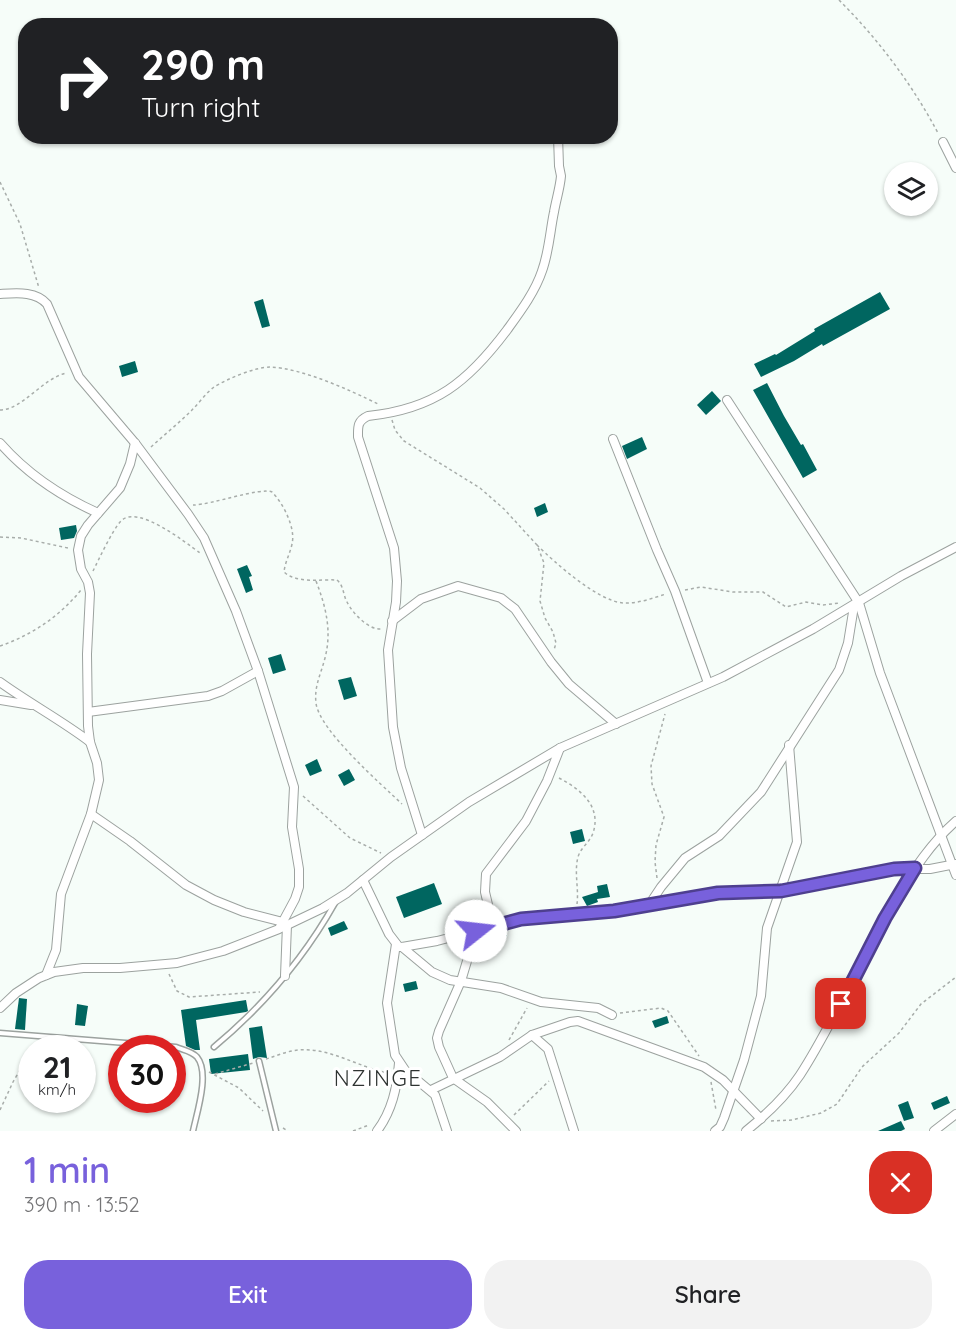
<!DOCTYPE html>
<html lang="en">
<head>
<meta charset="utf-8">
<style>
	:root { --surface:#fff; --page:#f2f2f2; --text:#202124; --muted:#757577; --accent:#7861dc }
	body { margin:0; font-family:Quicksand,sans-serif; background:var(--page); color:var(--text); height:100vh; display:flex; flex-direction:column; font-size:22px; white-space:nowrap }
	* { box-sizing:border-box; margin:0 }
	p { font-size:20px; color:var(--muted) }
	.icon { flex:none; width:33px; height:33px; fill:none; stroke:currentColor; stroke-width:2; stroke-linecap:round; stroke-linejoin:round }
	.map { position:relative; height:1131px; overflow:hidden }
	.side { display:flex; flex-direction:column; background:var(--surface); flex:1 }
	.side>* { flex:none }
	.hud { position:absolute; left:18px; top:18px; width:600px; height:126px; border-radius:24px; box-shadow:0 2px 4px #0004; background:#202124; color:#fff; overflow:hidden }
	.fabs { position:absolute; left:884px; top:162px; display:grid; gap:12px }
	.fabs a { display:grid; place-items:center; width:54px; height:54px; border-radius:50%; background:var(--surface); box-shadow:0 2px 4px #0004; font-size:30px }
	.speed { position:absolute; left:18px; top:1035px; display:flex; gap:12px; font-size:30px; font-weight:700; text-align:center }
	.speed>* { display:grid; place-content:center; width:78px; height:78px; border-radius:50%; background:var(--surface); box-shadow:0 2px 4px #0004; line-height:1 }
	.speed small { font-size:15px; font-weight:400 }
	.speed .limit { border:9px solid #d22; background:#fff; color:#111 }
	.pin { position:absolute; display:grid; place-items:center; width:51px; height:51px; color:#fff; margin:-26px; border-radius:12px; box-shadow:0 3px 9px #0006 }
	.me { position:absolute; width:66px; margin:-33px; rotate:74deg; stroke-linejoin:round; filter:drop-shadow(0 0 4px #0008) }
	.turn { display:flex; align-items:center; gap:21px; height:126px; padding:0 24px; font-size:27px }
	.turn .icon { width:78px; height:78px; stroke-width:2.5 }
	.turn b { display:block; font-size:42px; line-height:51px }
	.round { display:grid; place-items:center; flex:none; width:63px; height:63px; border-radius:24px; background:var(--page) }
	.overview { display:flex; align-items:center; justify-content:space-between; height:102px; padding:0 24px }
	h1 { font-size:36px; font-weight:600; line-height:45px; color:var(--accent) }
	.action { display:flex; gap:12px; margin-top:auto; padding:12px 24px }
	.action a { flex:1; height:69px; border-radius:24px; background:var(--accent); color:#fff; font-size:24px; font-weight:600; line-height:69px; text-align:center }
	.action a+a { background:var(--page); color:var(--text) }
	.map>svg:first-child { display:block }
	.building { fill:#006660 }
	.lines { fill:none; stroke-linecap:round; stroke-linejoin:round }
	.lane-casing { stroke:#9ca29f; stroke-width:7 }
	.street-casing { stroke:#9ca29f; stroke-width:10 }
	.path { stroke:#a8adaa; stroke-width:1.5; stroke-dasharray:3 3; stroke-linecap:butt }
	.lane { stroke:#fff; stroke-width:4 }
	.street { stroke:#fff; stroke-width:8 }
	.route-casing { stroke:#4e3f8f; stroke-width:15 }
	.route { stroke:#7861dc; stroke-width:10 }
	.labels { text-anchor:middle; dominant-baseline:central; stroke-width:6; stroke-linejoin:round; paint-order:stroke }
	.quarter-label { font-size:22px; letter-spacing:1.5px; fill:#2f3432; stroke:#fff }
</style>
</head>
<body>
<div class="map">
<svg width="956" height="1131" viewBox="0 0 956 1131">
	<rect width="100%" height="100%" fill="#f6fdf9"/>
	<g class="building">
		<polygon points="880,292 890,309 823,346 822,344 794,361 761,377 754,364 775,354 776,355 815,331 814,329"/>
		<polygon points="263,299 270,326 262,328 254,302"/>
		<polygon points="135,361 138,372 122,377 119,366"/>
		<polygon points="767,383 784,416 801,445 803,444 817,470 803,478 753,390"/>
		<polygon points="712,391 721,401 706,415 697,405"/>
		<polygon points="642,437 647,449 627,459 622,446"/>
		<polygon points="545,503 548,512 537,517 534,508"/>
		<polygon points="76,525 77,531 74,538 61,540 59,528"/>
		<polygon points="247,565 252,576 249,577 253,590 246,593 237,569"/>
		<polygon points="281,654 286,670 273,674 268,658"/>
		<polygon points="351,677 357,696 344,700 338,680"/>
		<polygon points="317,759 322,771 310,776 305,765"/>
		<polygon points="349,769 355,780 344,786 338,775"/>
		<polygon points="582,829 585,841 573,844 570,832"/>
		<polygon points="434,883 442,904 404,918 396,897"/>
		<polygon points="607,884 610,897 597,899 598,902 587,906 582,897 598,892 597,886"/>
		<polygon points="344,921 348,929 331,936 328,928"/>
		<polygon points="505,929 507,936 492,941 490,933"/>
		<polygon points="416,981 418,989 405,992 403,984"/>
		<polygon points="19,998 27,999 25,1030 15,1029"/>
		<polygon points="246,1000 248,1011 246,1012 196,1020 200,1050 195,1050 186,1046 181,1010"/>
		<polygon points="77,1004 88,1006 85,1026 75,1025"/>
		<polygon points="667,1016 669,1023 655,1028 652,1021"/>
		<polygon points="262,1026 267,1058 259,1057 253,1059 249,1028"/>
		<polygon points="248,1054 250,1070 211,1074 209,1059"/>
		<polygon points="947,1096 950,1103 934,1110 931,1103"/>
		<polygon points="908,1101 914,1118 904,1121 898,1105"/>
		<polygon points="901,1121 905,1129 901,1131 878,1131"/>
	</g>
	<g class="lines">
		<defs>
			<g id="lane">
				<path d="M0,1033L176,1047C183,1050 192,1051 197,1057C210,1073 197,1112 193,1131"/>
				<path d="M214,1047C262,1007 304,958 335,903"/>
				<polyline points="259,1061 276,1131"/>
			</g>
			<g id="street">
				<polyline points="943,142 956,168"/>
				<path d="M0,294C17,293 36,291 47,304L79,377L135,443L188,514L204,538L236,611L258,671L294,787L292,827L299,869V887L295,899L280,927"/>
				<polyline points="727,400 859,603 880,673 956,875"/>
				<polyline points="613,439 657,550 675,591 708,683"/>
				<path d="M0,443C28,475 60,496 98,513"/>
				<polyline points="392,621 421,599 458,586 501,598 515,609 551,662 569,684 616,724"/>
				<path d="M0,682C29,703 61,720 90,742"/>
				<polyline points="0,700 31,705"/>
				<polyline points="88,712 208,696 222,691 258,671"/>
				<polyline points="91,814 130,841 186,885 214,900 244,912 283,922"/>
				<path d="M422,835L401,768L393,727L388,650L396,602L397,581L394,548L358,437C358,427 357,421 368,416C435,409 468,382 507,330C520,312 535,292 542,271C549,252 550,231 554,212C556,200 560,188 561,176L559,166L558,136"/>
				<polyline points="363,880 389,934 399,947 402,947 437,941 521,919 614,911 718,893 781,891 894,869 930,869 956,864"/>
				<polyline points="649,905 661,887 685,858 719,836 761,792 839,670 848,643 854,606"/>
				<polyline points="493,926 485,892 486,874 526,821 547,781 560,748"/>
				<polyline points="476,931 461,981 439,1031 437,1038 439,1047 453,1078 487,1102 516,1131"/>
				<polyline points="396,944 387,1003 395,1055 405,1070 435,1095 447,1131"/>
				<polyline points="402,947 432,972 450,980 501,988 541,1002 598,1008 612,1015"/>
				<polyline points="46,975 56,950 61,894 91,814 99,780 97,763 90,742 88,726 87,654 90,593 88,582 81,569 78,550 81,536 88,525 120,488 130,464 135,443"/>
				<polyline points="285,976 287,925"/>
				<polyline points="0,1008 16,993 39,978 54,972 83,968 120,968 177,963 223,951 279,929 323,908 347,893 391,857 469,802 560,748 723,677 813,629 901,576 956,547"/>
				<polyline points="532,1035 548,1049 574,1131"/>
				<polyline points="431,1090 500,1057 532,1035 570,1022 578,1021 704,1067 723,1080 761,1119"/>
				<path d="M377,1131C392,1111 397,1088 399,1063"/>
				<polyline points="715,1131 720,1127 724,1118 744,1060 761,996 767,928 797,842 789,745"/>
				<path d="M746,1131C766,1115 786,1096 800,1075C837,1018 862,955 897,897C914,869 931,843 956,821"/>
				<polyline points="934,1131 956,1114"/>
			</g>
		</defs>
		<use href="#lane" class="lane-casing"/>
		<use href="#street" class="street-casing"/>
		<g class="path">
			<path d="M839,0C878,39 912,84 938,133"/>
			<polyline points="0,182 20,224 39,288"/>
			<path d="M0,410C22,410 42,379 66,373"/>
			<polyline points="392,420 395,430 404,441 480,488 504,509 537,545 544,563 540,601 545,618 553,632 556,643 554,650"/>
			<path d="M151,447C164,435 179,423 192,410C199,403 206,393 214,387C227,379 255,367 270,367C301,368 350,390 378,404"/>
			<path d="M193,505C211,505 260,487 272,492C283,503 296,528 292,544C290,554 285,562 284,572C297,584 321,579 337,580C344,586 343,595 347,602C353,614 369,630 381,629"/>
			<polyline points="0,537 21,538 68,548"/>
			<path d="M537,545C555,563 598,601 623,603C637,604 653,598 666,594"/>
			<path d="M93,571C99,559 113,529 121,521C137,504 185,542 200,553"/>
			<path d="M316,581C326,607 332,631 325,658C321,674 314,686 316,703C319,730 381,784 402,804"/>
			<polyline points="685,590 701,587 733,592 763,592 786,607 806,602 823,605 839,603"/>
			<path d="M0,646C32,635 60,616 81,590"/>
			<path d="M559,778C580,789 602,806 593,833C590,842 581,847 578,857C574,872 579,889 577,904"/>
			<polyline points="303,796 350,838 381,853"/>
			<polyline points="657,878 655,862 656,845 664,817 652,784 651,766 665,714"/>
			<polyline points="169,974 177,991 189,997 260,992"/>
			<polyline points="620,1013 661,1008 668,1011 699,1056"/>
			<polyline points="509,1040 527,1008"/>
			<path d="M266,1059C276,1056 287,1051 298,1050C329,1047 358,1067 388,1073"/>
			<polyline points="209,1072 239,1088 263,1111"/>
			<polyline points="215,1074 253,1063"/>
			<polyline points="711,1082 716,1110"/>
			<polyline points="0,1110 13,1082 32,1049"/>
			<polyline points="514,1115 549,1081"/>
			<polyline points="771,1121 792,1120 821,1113 837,1104 862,1067 899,1033 921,1004 956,977"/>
			<polyline points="283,1128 288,1131"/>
			<polyline points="353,1131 369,1125"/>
		</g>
		<use href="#lane" class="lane"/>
		<use href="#street" class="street"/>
	</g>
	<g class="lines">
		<defs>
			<polyline id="route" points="476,931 521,919 614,911 718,893 781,891 894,869 915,868 885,918 841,1004"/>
		</defs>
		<use href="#route" class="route-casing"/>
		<use href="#route" class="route"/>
	</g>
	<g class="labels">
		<g class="quarter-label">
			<text x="378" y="1078">NZINGE</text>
		</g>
	</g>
</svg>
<div class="fabs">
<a><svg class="icon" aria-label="layers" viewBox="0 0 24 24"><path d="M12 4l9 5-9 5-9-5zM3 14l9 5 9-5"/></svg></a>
</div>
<div class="speed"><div>21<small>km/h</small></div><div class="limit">30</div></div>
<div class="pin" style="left:841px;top:1004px;background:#d93025"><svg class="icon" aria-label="arrive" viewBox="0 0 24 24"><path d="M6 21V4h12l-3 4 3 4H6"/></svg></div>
<svg class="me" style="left:476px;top:931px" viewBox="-20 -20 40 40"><circle r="19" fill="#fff"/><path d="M0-13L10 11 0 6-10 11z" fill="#7861dc"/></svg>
<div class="hud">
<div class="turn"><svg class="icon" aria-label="right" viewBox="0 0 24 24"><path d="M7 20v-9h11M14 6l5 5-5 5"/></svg><div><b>290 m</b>Turn right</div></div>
</div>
</div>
<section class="side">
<div class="overview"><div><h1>1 min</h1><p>390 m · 13:52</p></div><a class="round" style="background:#d93025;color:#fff"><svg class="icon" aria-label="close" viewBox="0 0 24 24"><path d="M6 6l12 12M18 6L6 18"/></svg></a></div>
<div class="action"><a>Exit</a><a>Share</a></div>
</section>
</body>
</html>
